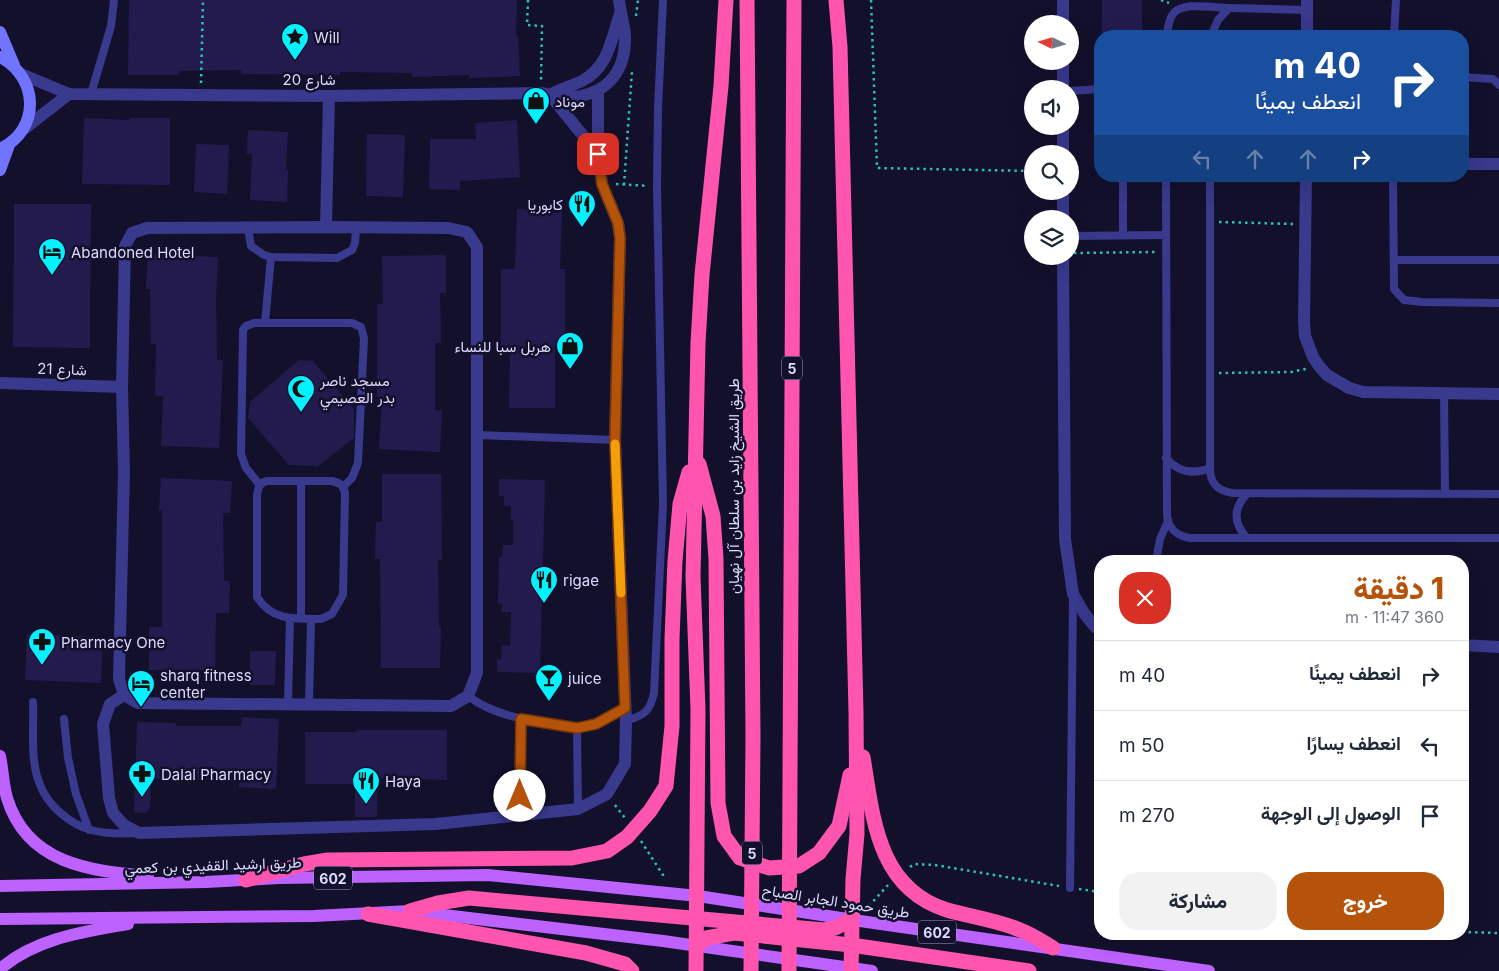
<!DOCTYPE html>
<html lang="ar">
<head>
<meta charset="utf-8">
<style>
	:root { --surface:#fff; --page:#f2f2f3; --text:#1f2937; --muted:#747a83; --line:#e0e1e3; --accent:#b45309 }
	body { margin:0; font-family:Inter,Vazirmatn,sans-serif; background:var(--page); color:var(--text); direction:rtl; height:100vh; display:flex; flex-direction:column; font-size:19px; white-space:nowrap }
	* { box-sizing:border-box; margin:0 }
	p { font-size:16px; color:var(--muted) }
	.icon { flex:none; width:28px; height:28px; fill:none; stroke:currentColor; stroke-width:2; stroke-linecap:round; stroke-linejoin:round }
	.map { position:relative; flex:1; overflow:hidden; direction:ltr }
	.panel { position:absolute; left:1094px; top:555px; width:375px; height:385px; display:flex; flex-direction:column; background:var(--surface); border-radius:20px; box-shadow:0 5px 20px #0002; direction:rtl }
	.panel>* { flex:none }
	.top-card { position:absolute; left:1094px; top:30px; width:375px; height:152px; border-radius:20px; box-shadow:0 5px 20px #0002; direction:rtl; background:#1a4fa0; color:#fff; overflow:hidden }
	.needle { width:32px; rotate:275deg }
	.fabs { position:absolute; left:1024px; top:15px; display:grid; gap:10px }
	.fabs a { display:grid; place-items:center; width:55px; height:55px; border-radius:50%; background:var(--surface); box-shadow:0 5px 20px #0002; font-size:25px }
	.pin { position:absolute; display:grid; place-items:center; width:42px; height:42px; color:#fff; margin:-21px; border-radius:10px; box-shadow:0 2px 8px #0006 }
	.me { position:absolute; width:55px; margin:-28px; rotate:0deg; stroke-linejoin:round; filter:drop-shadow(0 0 4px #0008) }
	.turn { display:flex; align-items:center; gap:18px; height:105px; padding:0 25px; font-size:22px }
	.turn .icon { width:65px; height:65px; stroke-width:2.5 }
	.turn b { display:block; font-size:35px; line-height:42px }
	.lanes { display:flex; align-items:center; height:48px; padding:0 25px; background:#0003; justify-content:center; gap:25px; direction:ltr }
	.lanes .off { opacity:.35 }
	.round { display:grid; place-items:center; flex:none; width:52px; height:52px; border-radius:20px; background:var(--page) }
	.head { display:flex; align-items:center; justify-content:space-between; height:85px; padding:0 25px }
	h1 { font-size:30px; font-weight:800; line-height:38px; color:var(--accent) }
	.primary-button { display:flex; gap:10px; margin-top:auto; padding:10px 25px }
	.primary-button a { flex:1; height:58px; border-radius:20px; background:var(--accent); color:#fff; font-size:20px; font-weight:800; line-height:58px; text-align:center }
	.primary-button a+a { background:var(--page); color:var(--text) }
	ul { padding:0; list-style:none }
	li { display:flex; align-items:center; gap:15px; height:70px; padding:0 25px; border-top:1px solid var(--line) }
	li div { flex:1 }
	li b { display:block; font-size:19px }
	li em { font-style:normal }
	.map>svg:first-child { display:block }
	.building { fill:#231b4e }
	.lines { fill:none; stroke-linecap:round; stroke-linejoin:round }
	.path { stroke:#2ac3b3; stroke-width:2.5; stroke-dasharray:2.5 4; stroke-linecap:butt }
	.lane { stroke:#39398d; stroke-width:8 }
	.street { stroke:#39398d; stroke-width:12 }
	.secondary { stroke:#7174ff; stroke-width:12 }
	.primary { stroke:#bd61ff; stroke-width:12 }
	.highway { stroke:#ff55ae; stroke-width:15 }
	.route-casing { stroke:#753606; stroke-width:12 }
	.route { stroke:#b45309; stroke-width:9 }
	.slow { stroke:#f59e0b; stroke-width:9 }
	.labels { text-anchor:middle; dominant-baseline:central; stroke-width:5; stroke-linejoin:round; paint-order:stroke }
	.shield { fill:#13102c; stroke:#a09dc0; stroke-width:1 }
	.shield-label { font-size:14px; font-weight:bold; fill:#dddaff }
	.poi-label { font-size:15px; fill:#dddaff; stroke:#13102c; text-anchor:start }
	.street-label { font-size:15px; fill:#dddaff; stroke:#13102c }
</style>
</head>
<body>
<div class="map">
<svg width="1499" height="971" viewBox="0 0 1499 971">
	<rect width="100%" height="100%" fill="#13102c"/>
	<g class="building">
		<polygon points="129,0 517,0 516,36 518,36 520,76 469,78 469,75 412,77 412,73 340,72 340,75 241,74 241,70 179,71 179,75 128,75"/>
		<rect x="1102" y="0" width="40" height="36"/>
		<polygon points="84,118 130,120 130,118 170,118 170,185 82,184"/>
		<polygon points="517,120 520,177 460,181 460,190 429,189 430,139 476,139 475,123"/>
		<polygon points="248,130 288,132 286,170 288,170 287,202 250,200 252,154 247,154"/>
		<polygon points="367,134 405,135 403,197 366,196"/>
		<polygon points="196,144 229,145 227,194 194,192"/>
		<polygon points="14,204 91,204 90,348 13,347"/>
		<polygon points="517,209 562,211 560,269 565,269 565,345 555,345 555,408 509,408 510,346 501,346 501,269 515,269"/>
		<polygon points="148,254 218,257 216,299 217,360 223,360 219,448 161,446 163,396 155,396 156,344 151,344 150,289 146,289"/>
		<polygon points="446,255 446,293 440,293 441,343 435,343 435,410 442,410 440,452 379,449 382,397 377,397 377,304 383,304 382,256"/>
		<polygon points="299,360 313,361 354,409 354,438 318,466 289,465 248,418 250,402"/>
		<polygon points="382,474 441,474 442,560 438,560 439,627 441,627 440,668 381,668 380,559 375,559 376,522 382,522"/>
		<polygon points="161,478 232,481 230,513 223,513 224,581 230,581 229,613 216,613 215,670 149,670 149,627 162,627 162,510 159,510"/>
		<polygon points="499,479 545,480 540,673 497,672 497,660 501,659 502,645 510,646 511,623 511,612 501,612 502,604 498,603 499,557 502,557 503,545 513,545 513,520 511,520 511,506 504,506 504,496 499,496"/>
		<polygon points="27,634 103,637 101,683 25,680"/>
		<polygon points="250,651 276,651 275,685 250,685"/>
		<polygon points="242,717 279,719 276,789 239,787 239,779 151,779 150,808 146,813 134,812 137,722 176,723 176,726 241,726"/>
		<polygon points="357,730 447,730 447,780 377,778 377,817 355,817 355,784 305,784 305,732 356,732"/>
	</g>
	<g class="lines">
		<g class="path">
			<polyline points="528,0 527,25 542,26 541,82"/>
			<polyline points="871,0 877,168 1032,171"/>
			<polyline points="1161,0 1169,3"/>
			<polyline points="636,16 638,0"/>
			<polyline points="201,83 203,0"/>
			<polyline points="616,184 648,186"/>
			<polyline points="624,185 632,71"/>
			<polyline points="1219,222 1294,224"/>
			<polyline points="1074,253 1156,252"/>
			<polyline points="1219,373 1291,372 1306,369"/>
			<polyline points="615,805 625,818"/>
			<polyline points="641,841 663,875 663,879"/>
			<polyline points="910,867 914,864 935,865 1059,886"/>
			<polyline points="1079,889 1100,892"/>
			<polyline points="869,906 888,885"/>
			<polyline points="1462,932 1499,933"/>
		</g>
		<g class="lane">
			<polyline points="1229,8 1307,10"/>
			<path d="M1167,36C1168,29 1168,20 1173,14C1182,1 1215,8 1229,8L1218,20L1211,36"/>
			<polyline points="1394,36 1396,0"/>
			<polyline points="1462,77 1493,79 1499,85"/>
			<polyline points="1070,91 1100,89"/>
			<polyline points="91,94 111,26 114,0"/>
			<polyline points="1123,176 1123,235"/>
			<path d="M1166,176L1167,515C1168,528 1177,536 1190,538H1499"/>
			<path d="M1210,176V468C1210,483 1217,491 1233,493L1499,494"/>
			<polyline points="1393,176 1394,289 1404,300 1422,302 1499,303"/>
			<polyline points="248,228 251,246 264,255 271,257 337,258 352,250 355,243 356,228"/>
			<polyline points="1070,236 1166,235"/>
			<polyline points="1394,260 1499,260"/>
			<polyline points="265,323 271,257"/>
			<polyline points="1444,393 1445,494"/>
			<polyline points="478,435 615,440"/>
			<path d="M1166,458C1178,472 1193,475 1210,468"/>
			<path d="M267,481H332C340,483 343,485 345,493L343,595L332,614L321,619C295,619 272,621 257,597V499C257,492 258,482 267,481Z"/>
			<polyline points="260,485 246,468 241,454 243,330 246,326 254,323 352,323 361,327 364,338 358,463 352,478 343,487"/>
			<path d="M1247,538C1233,523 1233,508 1247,494"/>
			<polyline points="1156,561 1160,539 1168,521"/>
			<polyline points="301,618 301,481"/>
			<path d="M468,696C498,719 541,722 577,728"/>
			<path d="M33,702C34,726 30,759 39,782C46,804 69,824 91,830C106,834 121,834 137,833"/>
			<polyline points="288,703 290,618"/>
			<polyline points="309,704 311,619"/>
			<polyline points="64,719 68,758 76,794 89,830"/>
			<path d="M626,721C644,715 650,712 654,693L663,504L657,186L658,108L663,0"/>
			<polyline points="578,809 577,728 596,724 625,708"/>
			<polyline points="521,815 521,719"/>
			<polyline points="1070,888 1073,596"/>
		</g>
		<g class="street">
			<polyline points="1063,0 1063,24"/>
			<polyline points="1307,36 1307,0"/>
			<polyline points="1063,61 1063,89"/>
			<path d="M21,74L69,94L329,96L541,93C551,95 565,99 575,97C610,92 626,69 625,35C624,23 620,11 619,0"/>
			<path d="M550,95C560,89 572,86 582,81C609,67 611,39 620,14"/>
			<polyline points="550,95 598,154"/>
			<polyline points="24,129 69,94"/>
			<polyline points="1063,154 1063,126"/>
			<polyline points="1462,164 1499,164"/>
			<polyline points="1306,176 1304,321 1305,336 1313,357 1319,366 1327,375 1349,388 1363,392 1499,394"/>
			<polyline points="1063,191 1063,219"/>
			<polygon points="326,227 448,228 467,232 477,247 477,673 468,696 451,706 138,703 124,695 119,679 124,472 122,387 125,246 132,233 147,228"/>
			<polyline points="326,227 329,96"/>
			<polyline points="1063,256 1065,539 1073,594 1084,613 1095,627 1100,630"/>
			<polyline points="0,383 122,387"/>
			<polyline points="1462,645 1499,647"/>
			<polyline points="124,695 110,704 103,724 109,798 113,813 124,825 139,833 436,824 578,809 607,794 625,764 626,721 615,440 620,238 618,223 602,184 598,154 598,91"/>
		</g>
		<g class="secondary">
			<polyline points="0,32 14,65"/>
			<path d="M0,57C39,77 41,130 0,149"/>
			<polyline points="0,170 9,145"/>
		</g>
		<g class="primary">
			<path d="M0,756C3,770 3,784 7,798C27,864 90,871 148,876"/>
			<polyline points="0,886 206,882 279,878 488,875 698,896 867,922 1209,971"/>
			<polyline points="0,919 314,916 410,911 663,941 872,971"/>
			<path d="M0,969C36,938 83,932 128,924"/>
		</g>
		<g class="highway">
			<polyline points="747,0 753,735 751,971"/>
			<polyline points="836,0 840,47 856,712 857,834 853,879 851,971"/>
			<polyline points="699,464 713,516 716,559 718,803 724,836 740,858 769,868 799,866 819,853 839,826 850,775"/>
			<path d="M863,757C873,817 877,888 947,910C971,917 997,920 1020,930C1032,934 1043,942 1053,948"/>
			<polyline points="246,880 304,864 328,860 572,858 607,851 627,837 650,811 666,786 672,726 672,639 675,561 680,504 689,472"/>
			<polyline points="410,911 438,903 469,898 824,930 835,928 851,920"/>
			<polyline points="368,914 586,953 625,964 632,971"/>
			<polyline points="697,946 706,938 734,933 851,945 1029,971"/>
			<polyline points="696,971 698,709 693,577 698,343 702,275 721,86 726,0"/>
			<polyline points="789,971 794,0"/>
		</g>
	</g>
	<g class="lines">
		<defs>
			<polyline id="route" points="520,796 521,719 577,728 596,724 625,708 615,440 620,238 618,223 602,184 598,154"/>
		</defs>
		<use href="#route" class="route-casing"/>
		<use href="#route" class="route"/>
		<polyline class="slow" points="615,444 621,593"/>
	</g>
	<defs>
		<symbol id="sight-pin" viewBox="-11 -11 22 30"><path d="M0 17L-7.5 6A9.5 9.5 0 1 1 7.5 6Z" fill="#06f1ff" stroke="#13102c"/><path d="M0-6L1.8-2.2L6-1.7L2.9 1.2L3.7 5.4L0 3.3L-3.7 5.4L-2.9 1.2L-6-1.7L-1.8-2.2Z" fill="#111"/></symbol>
		<symbol id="shop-pin" viewBox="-11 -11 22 30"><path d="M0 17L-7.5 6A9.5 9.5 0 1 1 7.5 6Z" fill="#06f1ff" stroke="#13102c"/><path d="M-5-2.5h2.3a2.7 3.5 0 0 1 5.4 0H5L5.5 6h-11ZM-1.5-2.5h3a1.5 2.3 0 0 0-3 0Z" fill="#111"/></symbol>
		<symbol id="restaurant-pin" viewBox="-11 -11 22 30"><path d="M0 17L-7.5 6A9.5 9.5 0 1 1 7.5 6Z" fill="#06f1ff" stroke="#13102c"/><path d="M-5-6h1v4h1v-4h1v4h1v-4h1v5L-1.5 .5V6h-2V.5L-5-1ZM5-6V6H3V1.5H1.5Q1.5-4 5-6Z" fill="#111"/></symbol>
		<symbol id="hotel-pin" viewBox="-11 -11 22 30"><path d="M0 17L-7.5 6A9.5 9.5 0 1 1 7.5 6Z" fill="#06f1ff" stroke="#13102c"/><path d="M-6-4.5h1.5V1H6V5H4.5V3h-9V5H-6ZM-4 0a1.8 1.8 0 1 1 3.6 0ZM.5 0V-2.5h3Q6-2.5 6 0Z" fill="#111"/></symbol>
		<symbol id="mosque-pin" viewBox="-11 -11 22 30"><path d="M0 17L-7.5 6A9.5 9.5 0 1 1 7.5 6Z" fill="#06f1ff" stroke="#13102c"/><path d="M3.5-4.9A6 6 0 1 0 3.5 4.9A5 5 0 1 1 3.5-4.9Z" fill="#111"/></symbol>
		<symbol id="pharmacy-pin" viewBox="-11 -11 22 30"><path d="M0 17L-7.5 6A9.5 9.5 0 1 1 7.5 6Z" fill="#06f1ff" stroke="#13102c"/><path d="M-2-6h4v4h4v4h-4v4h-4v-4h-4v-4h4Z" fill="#111"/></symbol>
		<symbol id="bar-pin" viewBox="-11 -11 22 30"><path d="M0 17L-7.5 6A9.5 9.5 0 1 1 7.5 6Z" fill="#06f1ff" stroke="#13102c"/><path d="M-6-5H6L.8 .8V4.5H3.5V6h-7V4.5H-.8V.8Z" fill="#111"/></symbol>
	</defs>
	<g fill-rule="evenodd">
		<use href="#sight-pin" x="279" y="21" width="32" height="43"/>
		<use href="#shop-pin" x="520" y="85" width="32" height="43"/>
		<use href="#restaurant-pin" x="566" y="188" width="32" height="43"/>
		<use href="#hotel-pin" x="36" y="236" width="32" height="43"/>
		<use href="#shop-pin" x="554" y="330" width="32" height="43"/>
		<use href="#mosque-pin" x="285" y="373" width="32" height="43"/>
		<use href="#restaurant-pin" x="528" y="564" width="32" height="43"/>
		<use href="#pharmacy-pin" x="26" y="626" width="32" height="43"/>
		<use href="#bar-pin" x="533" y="662" width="32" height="43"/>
		<use href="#hotel-pin" x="125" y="668" width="32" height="43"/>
		<use href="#pharmacy-pin" x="126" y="758" width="32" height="43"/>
		<use href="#restaurant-pin" x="350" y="765" width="32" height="43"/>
	</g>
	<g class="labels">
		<g class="shield">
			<rect x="782" y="356.5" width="20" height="23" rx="4"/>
			<rect x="742" y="841.5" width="20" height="23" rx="4"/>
			<rect x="314" y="866.5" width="38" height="23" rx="4"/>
			<rect x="918" y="920.5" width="38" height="23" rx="4"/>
		</g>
		<g class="shield-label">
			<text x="792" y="368">5</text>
			<text x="752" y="853">5</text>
			<text x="333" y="878">602</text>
			<text x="937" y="932">602</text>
		</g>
		<g class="poi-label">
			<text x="314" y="37">Will</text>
			<text x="555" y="101">موناد</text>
			<text x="563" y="204" text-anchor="end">كابوريا</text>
			<text x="71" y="252">Abandoned Hotel</text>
			<text x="551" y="346" text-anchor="end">هربل سبا للنساء</text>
			<text x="320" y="380">مسجد ناصر<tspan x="320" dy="17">بدر العصيمي</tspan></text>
			<text x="563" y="580">rigae</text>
			<text x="61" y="642">Pharmacy One</text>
			<text x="160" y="675">sharq fitness<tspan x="160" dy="17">center</tspan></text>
			<text x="568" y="678">juice</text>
			<text x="161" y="774">Dalal Pharmacy</text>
			<text x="385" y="781">Haya</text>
		</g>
		<g class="street-label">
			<text x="309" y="79">شارع 20</text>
			<text transform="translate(62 369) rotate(2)">شارع 21</text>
			<text transform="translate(733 486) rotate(-90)">طريق الشيخ زايد بن سلطان آل نهيان</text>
			<text transform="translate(213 865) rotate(-2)">طريق ارشيد القفيدي بن كعمي</text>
			<text transform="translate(836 901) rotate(9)">طريق حمود الجابر الصباح</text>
		</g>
	</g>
</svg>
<div class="fabs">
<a><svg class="needle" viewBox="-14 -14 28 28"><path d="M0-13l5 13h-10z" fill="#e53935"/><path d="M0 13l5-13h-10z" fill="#747a83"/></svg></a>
<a><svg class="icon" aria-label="sound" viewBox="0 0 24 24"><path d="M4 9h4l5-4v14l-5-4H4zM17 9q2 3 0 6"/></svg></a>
<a><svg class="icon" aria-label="search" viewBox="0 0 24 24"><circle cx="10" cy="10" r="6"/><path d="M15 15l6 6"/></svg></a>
<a><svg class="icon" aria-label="layers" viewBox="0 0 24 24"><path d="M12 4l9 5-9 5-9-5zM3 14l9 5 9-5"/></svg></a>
</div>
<div class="pin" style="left:598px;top:154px;background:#d93025"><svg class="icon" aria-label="arrive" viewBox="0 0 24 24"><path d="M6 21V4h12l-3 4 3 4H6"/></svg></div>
<svg class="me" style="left:520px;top:796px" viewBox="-20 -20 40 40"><circle r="19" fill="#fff"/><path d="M0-13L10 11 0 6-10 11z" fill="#b45309"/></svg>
<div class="top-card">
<div class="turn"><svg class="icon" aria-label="right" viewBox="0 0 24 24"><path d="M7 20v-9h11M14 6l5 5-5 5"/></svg><div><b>40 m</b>انعطف يمينًا</div></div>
<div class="lanes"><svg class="icon off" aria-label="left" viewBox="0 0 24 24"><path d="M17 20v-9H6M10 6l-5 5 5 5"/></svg><svg class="icon off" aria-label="ahead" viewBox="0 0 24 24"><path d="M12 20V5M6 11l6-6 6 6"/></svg><svg class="icon off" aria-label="ahead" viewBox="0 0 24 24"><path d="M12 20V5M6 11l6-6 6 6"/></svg><svg class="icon" aria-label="right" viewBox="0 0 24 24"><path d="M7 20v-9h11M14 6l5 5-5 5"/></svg></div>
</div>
<section class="panel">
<div class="head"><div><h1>1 دقيقة</h1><p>360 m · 11:47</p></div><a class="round" style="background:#d93025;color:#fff"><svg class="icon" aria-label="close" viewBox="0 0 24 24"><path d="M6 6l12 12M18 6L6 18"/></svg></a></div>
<ul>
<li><svg class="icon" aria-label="right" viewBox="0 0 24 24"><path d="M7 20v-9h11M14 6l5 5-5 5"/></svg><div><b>انعطف يمينًا</b></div><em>40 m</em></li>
<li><svg class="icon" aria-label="left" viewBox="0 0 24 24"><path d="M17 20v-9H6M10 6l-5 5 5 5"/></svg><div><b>انعطف يسارًا</b></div><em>50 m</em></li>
<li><svg class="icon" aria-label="arrive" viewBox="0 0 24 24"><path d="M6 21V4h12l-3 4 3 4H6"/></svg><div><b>الوصول إلى الوجهة</b></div><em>270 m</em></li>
</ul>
<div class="primary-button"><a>خروج</a><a>مشاركة</a></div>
</section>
</div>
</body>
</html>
